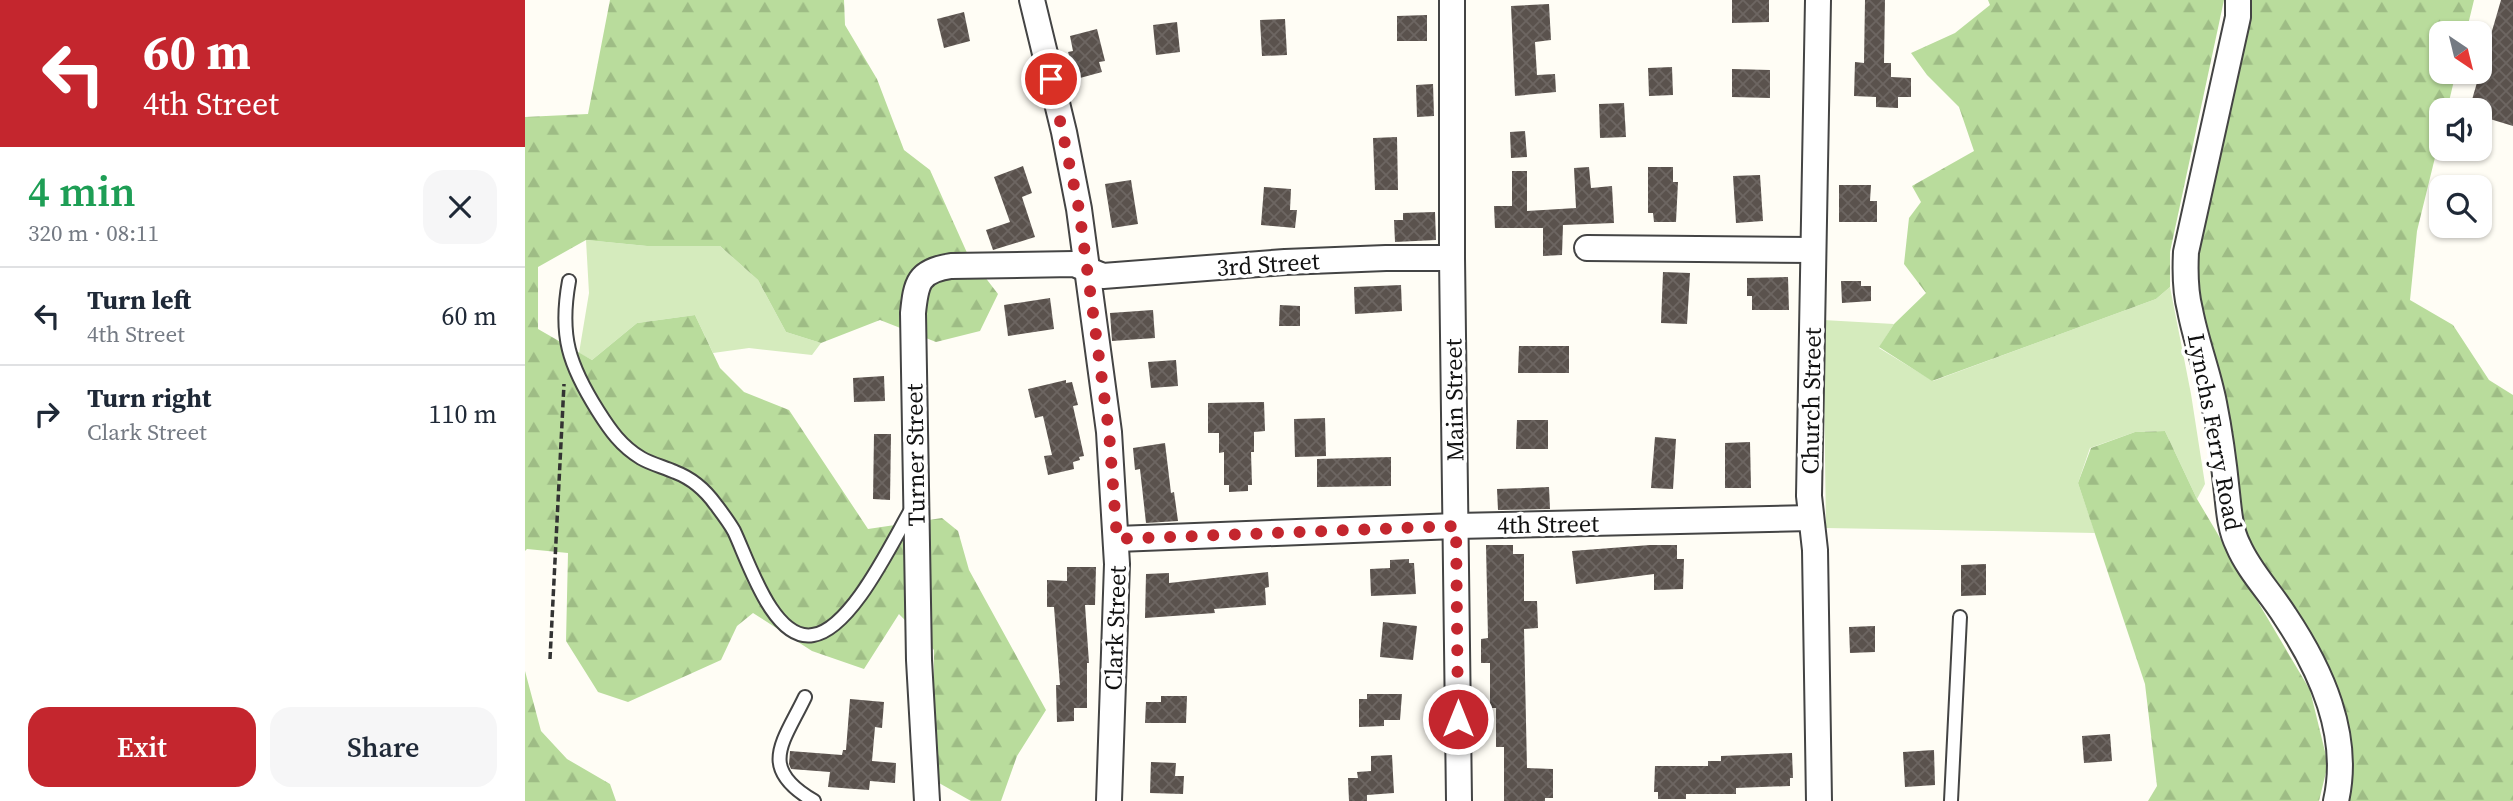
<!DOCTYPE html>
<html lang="en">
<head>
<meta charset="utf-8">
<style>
	:root { --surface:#fff; --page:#f6f6f7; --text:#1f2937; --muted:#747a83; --line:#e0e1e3; --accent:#c4262e }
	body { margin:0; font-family:"Source Serif 4",serif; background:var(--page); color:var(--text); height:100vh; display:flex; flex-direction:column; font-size:26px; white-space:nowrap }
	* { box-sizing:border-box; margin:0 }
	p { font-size:23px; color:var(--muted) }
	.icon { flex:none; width:38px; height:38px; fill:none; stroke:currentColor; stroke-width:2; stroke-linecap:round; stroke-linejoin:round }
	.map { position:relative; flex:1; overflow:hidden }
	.side { display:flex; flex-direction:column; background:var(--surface); width:525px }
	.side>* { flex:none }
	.banner { background:#c4262e; color:#fff; overflow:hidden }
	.needle { width:46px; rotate:145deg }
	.fabs { position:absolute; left:1904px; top:21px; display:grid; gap:14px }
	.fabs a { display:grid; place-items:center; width:63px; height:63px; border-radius:14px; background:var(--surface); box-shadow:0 2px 5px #0004; font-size:35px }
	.pin { position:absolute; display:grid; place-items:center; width:60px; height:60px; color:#fff; margin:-30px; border:4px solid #fff; border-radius:50%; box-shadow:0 2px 7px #0007 }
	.me { position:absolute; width:77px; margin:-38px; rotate:0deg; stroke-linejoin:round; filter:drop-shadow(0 0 5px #0008) }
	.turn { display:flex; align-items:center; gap:24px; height:147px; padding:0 28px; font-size:32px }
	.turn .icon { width:91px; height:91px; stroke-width:2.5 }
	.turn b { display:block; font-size:49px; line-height:60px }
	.round { display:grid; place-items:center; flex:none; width:74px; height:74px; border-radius:21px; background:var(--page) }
	.headline { display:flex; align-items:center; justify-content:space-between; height:119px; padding:0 28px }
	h1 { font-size:42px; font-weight:600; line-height:52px; color:#1e9e55 }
	.cta { display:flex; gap:14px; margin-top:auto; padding:14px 28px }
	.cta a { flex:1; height:80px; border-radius:21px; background:var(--accent); color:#fff; font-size:28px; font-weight:600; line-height:80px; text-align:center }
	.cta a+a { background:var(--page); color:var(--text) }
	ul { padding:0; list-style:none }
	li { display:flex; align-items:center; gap:21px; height:98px; padding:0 28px; border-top:2px solid var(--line) }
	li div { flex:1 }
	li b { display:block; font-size:26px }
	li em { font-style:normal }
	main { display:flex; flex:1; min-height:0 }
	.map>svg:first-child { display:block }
	.grass { fill:#d5ebbd }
	.forest { fill:url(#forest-firs) }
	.building { fill:url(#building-cross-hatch) }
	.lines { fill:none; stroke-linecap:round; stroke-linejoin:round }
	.service-casing { stroke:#444; stroke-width:16 }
	.minor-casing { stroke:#444; stroke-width:28 }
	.path { stroke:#333; stroke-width:3.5; stroke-dasharray:7 3.5; stroke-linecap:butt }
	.service { stroke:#fff; stroke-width:12 }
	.minor { stroke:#fff; stroke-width:24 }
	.route { stroke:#c4262e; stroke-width:12; stroke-dasharray:0 21.6 }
	.labels { text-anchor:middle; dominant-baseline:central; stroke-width:7; stroke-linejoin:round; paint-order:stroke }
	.street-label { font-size:24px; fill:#111; stroke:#fff }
</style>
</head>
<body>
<main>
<section class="side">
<div class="banner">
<div class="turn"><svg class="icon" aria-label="left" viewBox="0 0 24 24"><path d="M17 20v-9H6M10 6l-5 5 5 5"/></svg><div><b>60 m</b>4th Street</div></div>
</div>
<div class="headline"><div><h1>4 min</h1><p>320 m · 08:11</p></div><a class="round"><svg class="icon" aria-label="close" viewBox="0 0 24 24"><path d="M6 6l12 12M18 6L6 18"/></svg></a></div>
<ul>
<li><svg class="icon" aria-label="left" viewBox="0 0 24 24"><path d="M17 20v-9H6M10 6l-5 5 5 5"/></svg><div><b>Turn left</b><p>4th Street</p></div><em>60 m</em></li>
<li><svg class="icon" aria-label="right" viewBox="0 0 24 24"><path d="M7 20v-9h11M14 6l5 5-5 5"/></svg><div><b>Turn right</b><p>Clark Street</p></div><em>110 m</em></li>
</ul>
<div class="cta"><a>Exit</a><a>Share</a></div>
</section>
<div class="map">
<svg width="1988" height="801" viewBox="0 0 1988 801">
	<defs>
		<pattern id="forest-firs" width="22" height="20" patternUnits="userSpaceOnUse" patternTransform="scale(1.75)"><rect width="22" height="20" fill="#b9dc9c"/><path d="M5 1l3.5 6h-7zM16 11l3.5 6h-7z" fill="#9ebc85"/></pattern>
		<pattern id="building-cross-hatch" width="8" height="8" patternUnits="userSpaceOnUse" patternTransform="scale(1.75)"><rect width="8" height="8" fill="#5a524d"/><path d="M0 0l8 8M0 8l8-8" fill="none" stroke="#6d6662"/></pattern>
	</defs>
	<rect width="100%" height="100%" fill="#fffdf5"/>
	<g class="grass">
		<polygon points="61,240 122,246 195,246 233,280 261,332 296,343 287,355 224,348 188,353 170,315 112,323 67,360 54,353 64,293"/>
		<polygon points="1645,287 1666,394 1680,484 1672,499 1640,431 1610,432 1565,448 1553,483 1570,533 1301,528 1298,320 1369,324 1354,348 1408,381 1631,299"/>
	</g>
	<g class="forest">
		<polygon points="85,0 319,0 320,25 352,79 379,150 405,170 443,255 473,294 455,331 411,342 355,320 296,343 261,332 233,280 195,246 122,246 61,240 13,267 13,329 67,360 112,323 170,315 195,368 219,392 264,410 343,529 417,518 433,531 444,570 521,710 492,756 476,801 446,801 414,783 408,718 409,650 374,614 339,669 287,651 228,613 212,626 196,660 103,702 73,692 41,641 43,553 2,549 0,551 0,117 63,114"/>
		<polygon points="1463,0 1699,0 1645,252 1645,287 1631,299 1407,381 1354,347 1369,324 1401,293 1379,264 1384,218 1396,202 1387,186 1449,151 1434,107 1402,75 1386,53 1430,33 1465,5"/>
		<polygon points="1722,0 1949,0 1941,33 1916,33 1916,72 1931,72 1922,110 1916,110 1916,133 1892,231 1885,300 1928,325 1964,380 1988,395 1988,801 1821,801 1825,767 1720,540 1674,309 1670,253"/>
		<polygon points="1640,431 1672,499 1785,690 1803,764 1794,801 1623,801 1632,786 1620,684 1553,483 1566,448 1610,432"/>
		<polygon points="0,671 16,731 42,759 85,784 91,801 0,801"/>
	</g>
	<g class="building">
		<polygon points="1207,0 1244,0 1244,22 1207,23"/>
		<polygon points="1340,0 1360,0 1359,63 1366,63 1366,77 1386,78 1386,97 1373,97 1373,108 1351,107 1351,97 1329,96 1330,62 1339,63"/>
		<polygon points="1976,0 1988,0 1988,126 1955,116 1955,110 1944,110"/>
		<polygon points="1024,4 1026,40 1010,42 1012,75 1030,74 1031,92 990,96 986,6"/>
		<polygon points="439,12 445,41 419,48 412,19"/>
		<polygon points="902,15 902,41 872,41 872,16"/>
		<polygon points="760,19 762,55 737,56 735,20"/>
		<polygon points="652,22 655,52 631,55 628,25"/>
		<polygon points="572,29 580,61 574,62 577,72 555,78 553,68 548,69 543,52 548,51 545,36"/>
		<polygon points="1147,67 1148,95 1124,96 1123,68"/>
		<polygon points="1207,69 1245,70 1245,98 1207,97"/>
		<polygon points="908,84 909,116 892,117 891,85"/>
		<polygon points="1099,103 1101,137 1075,138 1074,104"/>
		<polygon points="1000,131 1002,157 986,158 985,132"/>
		<polygon points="872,137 873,190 850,190 848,138"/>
		<polygon points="498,166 507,193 497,197 510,237 468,250 461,230 485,222 469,177"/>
		<polygon points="1064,167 1066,188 1087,186 1089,223 1038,225 1037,255 1018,256 1018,228 970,228 969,206 987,206 987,171 1002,171 1002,211 1051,208 1049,168"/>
		<polygon points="1123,167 1148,167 1148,182 1153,182 1151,222 1129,222 1128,213 1123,213"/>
		<polygon points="1235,175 1238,221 1211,223 1208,176"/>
		<polygon points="606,180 613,224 587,228 580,184"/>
		<polygon points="1314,185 1346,185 1345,201 1352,201 1352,222 1314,222"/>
		<polygon points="739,187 766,189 765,210 772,210 770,228 736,225"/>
		<polygon points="910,212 911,240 870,242 869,220 878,220 878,213"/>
		<polygon points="1138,272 1165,273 1162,324 1136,323"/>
		<polygon points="1263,277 1264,310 1227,310 1227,296 1222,296 1222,278"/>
		<polygon points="1316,281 1336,281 1336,286 1346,286 1346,301 1317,303"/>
		<polygon points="876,285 877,311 830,314 829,287"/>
		<polygon points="525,298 529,329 483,336 479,305"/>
		<polygon points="755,305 775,306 775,326 754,326"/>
		<polygon points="628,310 630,338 587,341 585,313"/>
		<polygon points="994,346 1044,346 1044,373 993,373"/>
		<polygon points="651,360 653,386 626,388 623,362"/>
		<polygon points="359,376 360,401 329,402 328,378"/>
		<polygon points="541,380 541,383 547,382 553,405 548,406 559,456 554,457 555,460 548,462 549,469 523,475 519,456 527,455 518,416 510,418 503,389"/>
		<polygon points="739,402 740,431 729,432 729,452 726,452 727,485 723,485 723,491 704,492 704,485 699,485 699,452 694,453 694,433 683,433 683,403"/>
		<polygon points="800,418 801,456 770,457 769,419"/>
		<polygon points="992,420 1023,420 1023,449 991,449"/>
		<polygon points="349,434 366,434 365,500 348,499"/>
		<polygon points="1130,437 1151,439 1148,489 1126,488"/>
		<polygon points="1225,442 1226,488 1200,488 1200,443"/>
		<polygon points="640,443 646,493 649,492 653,521 621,523 615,469 610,470 608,448"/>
		<polygon points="866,457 866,486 792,487 792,459"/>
		<polygon points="1024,487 1025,509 973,510 972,489"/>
		<polygon points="961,545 988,545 988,554 999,554 999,601 1012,601 1013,628 999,629 1002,768 1028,769 1028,798 1020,798 1020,801 979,801 979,747 971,747 971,708 965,708 965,663 956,663 956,639 963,638"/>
		<polygon points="1125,545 1152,545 1152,559 1159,559 1158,589 1129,590 1129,574 1051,584 1047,551"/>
		<polygon points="884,559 884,563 889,563 891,594 846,596 845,569 865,568 865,560"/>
		<polygon points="1461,564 1461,595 1436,596 1436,565"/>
		<polygon points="542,567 571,567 570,605 560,605 564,663 562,663 562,708 549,708 549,721 532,722 531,685 535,685 529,607 522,607 522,580 542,581"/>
		<polygon points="743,572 744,587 740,588 741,605 689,609 690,613 620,618 621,574 644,573 644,583"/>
		<polygon points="858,622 892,626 888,660 855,657"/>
		<polygon points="1350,626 1350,652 1325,653 1324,627"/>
		<polygon points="842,694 877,694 875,720 859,720 859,726 834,727 834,699 842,699"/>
		<polygon points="636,696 662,696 661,723 620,723 621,702 636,702"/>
		<polygon points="325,699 359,702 357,728 350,727 347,761 371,763 370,783 345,781 344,790 303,787 305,772 266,769 264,764 265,751 317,755 318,750 321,750"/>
		<polygon points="1585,734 1587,761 1559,763 1557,736"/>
		<polygon points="1409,750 1410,785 1380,787 1378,752"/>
		<polygon points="1267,753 1268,778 1265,778 1265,786 1211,788 1211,794 1161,794 1161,799 1133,799 1133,792 1129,792 1130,766 1183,766 1183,761 1196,761 1196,756"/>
		<polygon points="867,755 869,793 842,795 842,801 824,801 823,778 833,778 832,772 846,771 846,756"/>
		<polygon points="626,762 651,763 650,776 659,776 658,794 625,793"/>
	</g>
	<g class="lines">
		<defs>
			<g id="service">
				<path d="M44,281C34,336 44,365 73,411C85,430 96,446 116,458C126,464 139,467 150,472C166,478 181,491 191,505C197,513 204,522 209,531C223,560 248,642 288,635C327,629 368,540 387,508"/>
				<path d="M280,697C258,743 232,768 289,801"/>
				<polyline points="1426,801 1435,617"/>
			</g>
			<g id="minor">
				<polyline points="507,0 539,132 554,209 584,432 592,564 584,801"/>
				<polyline points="927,0 927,258 934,801"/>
				<polyline points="1293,0 1284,496 1290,550 1294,801"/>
				<path d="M1713,0V17L1661,252C1660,272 1660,291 1665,310C1671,342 1683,372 1689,403C1695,433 1699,463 1702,493C1704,511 1705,529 1713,545C1724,571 1745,592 1760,616C1796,670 1826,735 1811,801"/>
				<polyline points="1062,248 1288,250"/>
				<polyline points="592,539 931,526 1286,518"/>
				<path d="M402,801L394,660L388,313C391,283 393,271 426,266L549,264L578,276L760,262L861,258H927"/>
			</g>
		</defs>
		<use href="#service" class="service-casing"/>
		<use href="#minor" class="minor-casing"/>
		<polyline class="path" points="25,659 39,384"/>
		<use href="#service" class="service"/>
		<use href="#minor" class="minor"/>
	</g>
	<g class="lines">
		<polyline class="route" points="526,79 554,209 584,432 592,539 931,526 933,719"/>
	</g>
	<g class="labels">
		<g class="street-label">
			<text transform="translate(743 264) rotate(-4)">3rd Street</text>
			<text transform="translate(929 400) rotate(-91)">Main Street</text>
			<text transform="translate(1286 401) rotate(-89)">Church Street</text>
			<text transform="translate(1690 432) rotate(79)">Lynchs Ferry Road</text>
			<text transform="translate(390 455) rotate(-91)">Turner Street</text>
			<text transform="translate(1023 524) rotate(-1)">4th Street</text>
			<text transform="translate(590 628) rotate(-88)">Clark Street</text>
		</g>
	</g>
</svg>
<div class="fabs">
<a><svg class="needle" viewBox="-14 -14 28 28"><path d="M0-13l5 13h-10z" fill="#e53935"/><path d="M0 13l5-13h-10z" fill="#747a83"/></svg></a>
<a><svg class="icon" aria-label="sound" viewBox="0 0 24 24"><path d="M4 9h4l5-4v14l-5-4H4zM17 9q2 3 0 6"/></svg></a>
<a><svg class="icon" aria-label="search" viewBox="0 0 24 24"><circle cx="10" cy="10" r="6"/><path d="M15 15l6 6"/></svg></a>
</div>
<div class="pin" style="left:526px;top:79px;background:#d93025"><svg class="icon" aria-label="arrive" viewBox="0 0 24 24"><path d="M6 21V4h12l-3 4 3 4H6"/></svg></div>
<svg class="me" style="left:933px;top:719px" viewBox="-20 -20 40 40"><circle r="17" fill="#c4262e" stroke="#fff" stroke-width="3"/><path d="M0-11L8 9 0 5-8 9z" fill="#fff"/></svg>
</div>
</main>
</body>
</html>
